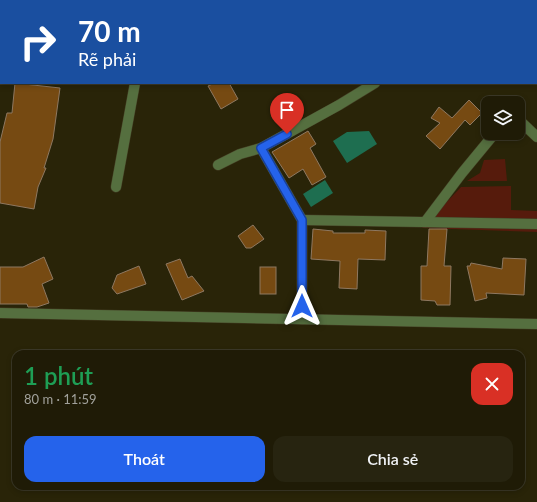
<!DOCTYPE html>
<html lang="vi">
<head>
<meta charset="utf-8">
<style>
	:root { --surface:#1f1b06; --page:#272410; --text:#f1f3f6; --muted:#a1a19b; --line:#3c3928; --accent:#2563eb }
	body { margin:0; font-family:Lato,sans-serif; background:var(--page); color:var(--text); height:100vh; display:flex; flex-direction:column; font-size:15px; white-space:nowrap }
	* { box-sizing:border-box; margin:0 }
	p { font-size:13px; color:var(--muted) }
	.icon { flex:none; width:22px; height:22px; fill:none; stroke:currentColor; stroke-width:2; stroke-linecap:round; stroke-linejoin:round }
	.map { position:relative; flex:1; overflow:hidden }
	.side { position:absolute; left:12px; top:350px; width:513px; height:140px; display:flex; flex-direction:column; background:var(--surface); border-radius:12px; box-shadow:0 2px 6px #0003,0 0 0 1px var(--line) }
	.side>* { flex:none }
	.hud { position:absolute; left:0px; top:0px; width:537px; height:84px; box-shadow:0 2px 6px #0003,0 0 0 1px var(--line); background:#1a4fa0; color:#fff; overflow:hidden }
	.buttons { position:absolute; left:481px; top:96px; display:grid; gap:8px }
	.buttons a { display:grid; place-items:center; width:44px; height:44px; border-radius:8px; background:var(--surface); box-shadow:0 2px 6px #0003,0 0 0 1px var(--line); font-size:20px }
	.pin { position:absolute; display:grid; place-items:center; width:34px; height:34px; color:#fff; margin:-41px -17px; border-radius:50% 50% 50% 0; rotate:-45deg; box-shadow:0 0 4px #0007 }
	.pin .icon { rotate:45deg }
	.me { position:absolute; width:44px; margin:-22px; rotate:0deg; stroke-linejoin:round; filter:drop-shadow(0 0 3px #0008) }
	.turn { display:flex; align-items:center; gap:14px; height:84px; padding:0 12px; font-size:18px }
	.turn .icon { width:52px; height:52px; stroke-width:2.5 }
	.turn b { display:block; font-size:28px; line-height:34px }
	.round { display:grid; place-items:center; flex:none; width:42px; height:42px; border-radius:12px; background:var(--page) }
	.headline { display:flex; align-items:center; justify-content:space-between; height:68px; padding:0 12px }
	h1 { font-size:24px; font-weight:600; line-height:30px; color:#1e9e55 }
	.cta { display:flex; gap:8px; margin-top:auto; padding:8px 12px }
	.cta a { flex:1; height:46px; border-radius:12px; background:var(--accent); color:#fff; font-size:16px; font-weight:600; line-height:46px; text-align:center }
	.cta a+a { background:var(--page); color:var(--text) }
	.map>svg:first-child { display:block }
	.green { fill:#561b0c }
	.water { fill:#1e6e50 }
	.building { fill:#764a12; stroke:#8e7861 }
	.lines { fill:none; stroke-linecap:round; stroke-linejoin:round }
	.minor-casing { stroke:#443f25; stroke-width:11 }
	.tertiary-casing { stroke:#443f25; stroke-width:11 }
	.minor { stroke:#556f3f; stroke-width:10 }
	.tertiary { stroke:#556f3f; stroke-width:10 }
	.route-casing { stroke:#184099; stroke-width:10 }
	.route { stroke:#2563eb; stroke-width:7 }
</style>
</head>
<body>
<div class="map">
<svg width="537" height="502" viewBox="0 0 537 502">
	<rect width="100%" height="100%" fill="#292408"/>
	<g class="green">
		<polygon points="505,159 507,181 467,181 480,173 484,160"/>
		<polygon points="511,186 511,210 537,211 537,232 422,228 461,187"/>
	</g>
	<g class="water">
		<polygon points="369,131 377,144 347,163 333,141 347,132"/>
		<polygon points="325,180 333,193 311,207 303,194"/>
	</g>
	<g class="building">
		<polygon points="15,83 60,88 53,139 44,168 46,168 38,187 34,209 0,203 0,142 7,113 12,113"/>
		<polygon points="215,83 229,83 238,99 221,109 208,86"/>
		<polygon points="469,100 482,113 470,125 465,120 440,149 426,136 440,123 431,118 439,107 452,118"/>
		<polygon points="308,131 316,144 310,148 326,177 312,185 303,169 289,178 272,152"/>
		<polygon points="253,225 264,239 251,248 246,248 238,236"/>
		<polygon points="313,229 333,231 333,233 365,233 365,230 386,231 385,260 358,259 357,289 339,288 340,261 311,259"/>
		<polygon points="429,229 447,229 444,266 451,266 450,305 437,305 435,301 421,300 421,266 427,266"/>
		<polygon points="44,257 53,279 42,284 49,303 37,307 28,307 27,304 0,304 0,267 23,267"/>
		<polygon points="503,258 526,259 524,295 486,293 487,298 475,301 467,266 470,266 471,263 502,269"/>
		<polygon points="180,259 188,278 192,276 204,291 182,300 166,264"/>
		<polygon points="139,266 146,284 117,294 112,288 117,275"/>
		<rect x="260" y="267" width="16" height="27"/>
	</g>
	<g class="lines">
		<defs>
			<g id="minor">
				<polyline points="339,0 340,1"/>
				<polyline points="151,1 151,0"/>
				<polyline points="259,1 262,0"/>
				<polyline points="455,1 455,0"/>
				<polyline points="518,119 537,137"/>
				<polyline points="218,165 240,154 261,148"/>
				<polyline points="116,187 135,83"/>
				<polyline points="302,220 537,224"/>
				<polyline points="425,222 462,173 495,133"/>
				<polyline points="0,313 537,324"/>
				<polyline points="302,319 302,220 261,148 339,105 375,83"/>
			</g>
			<polyline id="tertiary" points="0,12 1,7"/>
		</defs>
		<use href="#minor" class="minor-casing"/>
		<use href="#tertiary" class="tertiary-casing"/>
		<use href="#minor" class="minor"/>
		<use href="#tertiary" class="tertiary"/>
	</g>
	<g class="lines">
		<defs>
			<polyline id="route" points="287,134 261,148 302,220 302,306"/>
		</defs>
		<use href="#route" class="route-casing"/>
		<use href="#route" class="route"/>
	</g>
</svg>
<div class="buttons">
<a><svg class="icon" aria-label="layers" viewBox="0 0 24 24"><path d="M12 4l9 5-9 5-9-5zM3 14l9 5 9-5"/></svg></a>
</div>
<div class="pin" style="left:287px;top:134px;background:#d93025"><svg class="icon" aria-label="arrive" viewBox="0 0 24 24"><path d="M6 21V4h12l-3 4 3 4H6"/></svg></div>
<svg class="me" style="left:302px;top:306px" viewBox="-20 -20 40 40"><path d="M0-17L14 15 0 8-14 15z" fill="#2563eb" stroke="#fff" stroke-width="4"/></svg>
<div class="hud">
<div class="turn"><svg class="icon" aria-label="right" viewBox="0 0 24 24"><path d="M7 20v-9h11M14 6l5 5-5 5"/></svg><div><b>70 m</b>Rẽ phải</div></div>
</div>
<section class="side">
<div class="headline"><div><h1>1 phút</h1><p>80 m · 11:59</p></div><a class="round" style="background:#d93025;color:#fff"><svg class="icon" aria-label="close" viewBox="0 0 24 24"><path d="M6 6l12 12M18 6L6 18"/></svg></a></div>
<div class="cta"><a>Thoát</a><a>Chia sẻ</a></div>
</section>
</div>
</body>
</html>
